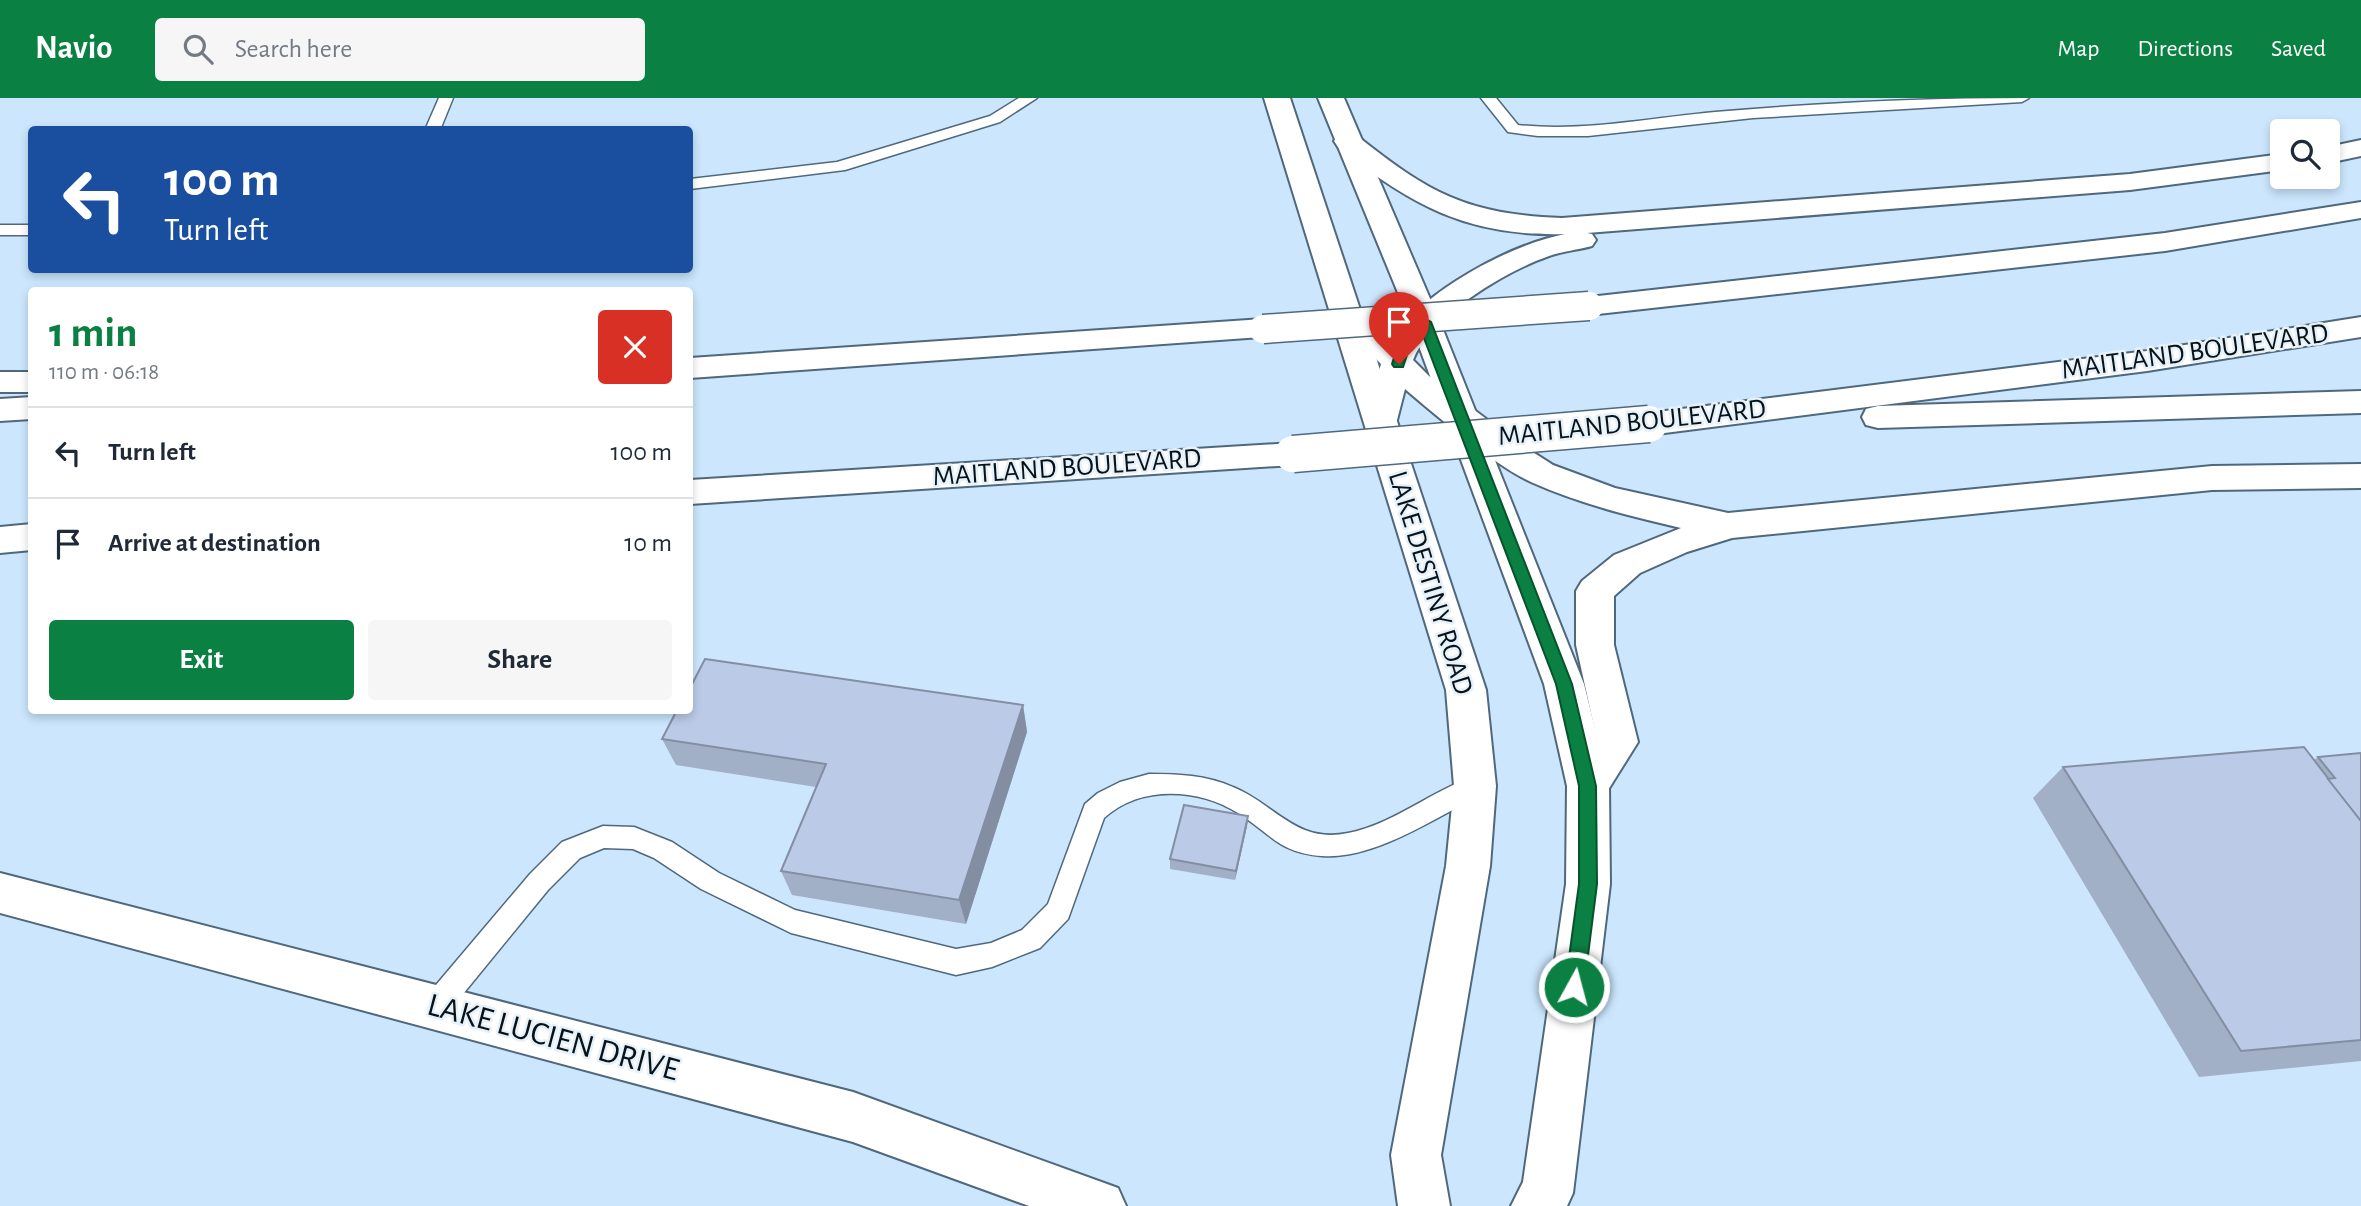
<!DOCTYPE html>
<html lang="en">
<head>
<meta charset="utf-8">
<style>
	:root { --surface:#fff; --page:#f6f6f7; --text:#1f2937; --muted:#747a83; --line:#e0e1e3; --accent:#0b8043 }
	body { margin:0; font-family:"Alegreya Sans",sans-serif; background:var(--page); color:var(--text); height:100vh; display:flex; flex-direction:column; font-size:26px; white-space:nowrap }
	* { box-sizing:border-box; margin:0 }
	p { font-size:23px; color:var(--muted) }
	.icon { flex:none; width:38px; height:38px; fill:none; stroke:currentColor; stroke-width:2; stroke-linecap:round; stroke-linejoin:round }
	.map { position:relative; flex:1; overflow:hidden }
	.details { position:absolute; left:28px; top:189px; width:665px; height:427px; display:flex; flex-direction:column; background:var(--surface); border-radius:7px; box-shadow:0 4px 10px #0003 }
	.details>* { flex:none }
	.guide { position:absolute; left:28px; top:28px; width:665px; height:147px; border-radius:7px; box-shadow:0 4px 10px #0003; background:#1a4fa0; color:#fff; overflow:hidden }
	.controls { position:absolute; left:2270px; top:21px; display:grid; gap:14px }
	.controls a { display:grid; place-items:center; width:70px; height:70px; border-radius:7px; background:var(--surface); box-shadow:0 4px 10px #0003; font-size:35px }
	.pin { position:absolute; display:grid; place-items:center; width:60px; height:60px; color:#fff; margin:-72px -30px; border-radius:50% 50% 50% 0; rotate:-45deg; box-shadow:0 0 7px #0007 }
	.pin .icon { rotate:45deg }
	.me { position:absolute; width:77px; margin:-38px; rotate:7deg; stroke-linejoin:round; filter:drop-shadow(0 0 5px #0008) }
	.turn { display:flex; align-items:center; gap:24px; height:147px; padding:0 21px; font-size:32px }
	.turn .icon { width:91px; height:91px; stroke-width:2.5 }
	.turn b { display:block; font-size:49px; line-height:60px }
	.round { display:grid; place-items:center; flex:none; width:74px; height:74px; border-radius:7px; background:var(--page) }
	.head { display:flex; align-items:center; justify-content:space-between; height:119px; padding:0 21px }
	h1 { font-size:42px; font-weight:700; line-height:52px; color:var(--accent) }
	.primary-button { display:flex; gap:14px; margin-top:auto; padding:14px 21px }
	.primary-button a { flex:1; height:80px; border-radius:7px; background:var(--accent); color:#fff; font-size:28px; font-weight:700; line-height:80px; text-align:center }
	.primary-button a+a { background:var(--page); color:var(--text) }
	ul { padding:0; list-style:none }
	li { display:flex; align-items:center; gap:21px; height:91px; padding:0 21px; border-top:2px solid var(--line) }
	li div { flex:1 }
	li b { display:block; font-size:26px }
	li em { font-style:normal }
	header { display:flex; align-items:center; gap:42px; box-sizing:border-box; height:98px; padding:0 35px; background:var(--accent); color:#fff }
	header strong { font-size:33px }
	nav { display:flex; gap:38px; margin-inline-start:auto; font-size:24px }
	.search { width:490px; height:63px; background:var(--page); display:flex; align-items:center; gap:18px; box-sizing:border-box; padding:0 24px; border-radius:7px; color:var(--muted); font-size:26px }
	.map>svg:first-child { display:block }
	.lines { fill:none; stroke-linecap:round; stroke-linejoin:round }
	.lane-casing { stroke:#50687c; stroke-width:3 }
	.street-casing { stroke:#50687c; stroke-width:4 }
	.secondary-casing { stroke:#50687c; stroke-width:4 }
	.highway-casing { stroke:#50687c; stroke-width:4 }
	.lane { fill:#fff; fill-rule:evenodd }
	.street { fill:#fff; fill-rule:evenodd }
	.secondary { fill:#fff; fill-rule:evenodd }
	.highway { fill:#fff; fill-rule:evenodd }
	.highway-bridge-far1-casing { stroke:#50687c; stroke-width:31; stroke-linecap:butt }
	.highway-bridge-casing { stroke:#50687c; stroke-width:39; stroke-linecap:butt }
	.highway-bridge-far1 { stroke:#fff; stroke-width:28 }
	.highway-bridge { stroke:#fff; stroke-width:36 }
	.wall { fill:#a1afc7 }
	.shaded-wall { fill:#838ea2 }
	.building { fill:#bbcbe7; stroke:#838ea2; stroke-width:2 }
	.route { fill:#0b8043; stroke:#07532c; stroke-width:2 }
	.labels { text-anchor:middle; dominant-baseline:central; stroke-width:5; stroke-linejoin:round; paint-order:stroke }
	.street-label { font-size:28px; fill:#081219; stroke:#e6f1fa }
	.near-street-label { font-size:33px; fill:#081219; stroke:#e6f1fa }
</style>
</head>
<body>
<header>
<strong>Navio</strong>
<div class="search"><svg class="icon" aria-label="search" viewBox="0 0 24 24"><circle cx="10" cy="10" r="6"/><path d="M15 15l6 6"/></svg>Search here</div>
<nav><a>Map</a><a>Directions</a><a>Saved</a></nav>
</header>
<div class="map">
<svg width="2361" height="1108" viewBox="0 0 2361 1108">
	<rect width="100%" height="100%" fill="#cbe6fd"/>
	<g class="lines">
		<defs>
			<g id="lane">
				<polygon points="439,0 453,0 440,32 425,32"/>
				<polygon points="1019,0 1037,0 1000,24 845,72 690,91 690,81 837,64 990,18"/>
				<path d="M1481,0H1496L1518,27C1584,34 1649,20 1715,14C1819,5 1924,0 2029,0L2022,4L1753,20L1588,38H1538L1508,34Z"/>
				<rect x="0" y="127" width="32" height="10"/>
				<path d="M1149,676C1178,676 1206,677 1233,689C1275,706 1296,746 1348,735C1392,727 1433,692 1475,678L1484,681L1487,688L1484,695C1437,719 1374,762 1322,758C1279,755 1270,735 1238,715C1198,690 1140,687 1104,720L1068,821L1040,850L992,869L956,877L791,835L701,791L654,760L633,751L604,750L580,760L548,792L445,918L435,922L425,918L421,909L425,900L530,776L562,744L603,728L634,729L672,744L719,775L795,812L956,851L991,845L1022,832L1048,806L1085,706L1098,695L1120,684Z"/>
			</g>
			<polygon id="street" points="0,775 853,994 1118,1090 1126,1108 1029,1108 853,1044 0,815"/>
			<g id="secondary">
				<polygon points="1264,0 1290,0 1486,592 1496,688 1490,768 1441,1057 1450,1108 1398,1108 1391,1057 1446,768 1454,688 1446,592"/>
				<polygon points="1318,0 1344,0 1440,224 1584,586 1609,688 1610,786 1573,1095 1567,1108 1511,1108 1523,1084 1566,786 1567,688 1544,586 1410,224"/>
			</g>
			<g id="highway">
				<path d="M1347,35L1356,37C1430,96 1466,116 1562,120L2130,76L2282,56V72L2130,92L1587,135L1592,136L1596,142L1592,148C1578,152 1563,153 1549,158C1506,173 1430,218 1413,262L1429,278L1517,344L1553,367L1615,390L1728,415L2212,368L2361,366V390L2212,392L1732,440L1687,454L1640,475L1614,498V547L1638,644L1603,700L1588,706L1573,700L1567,688L1597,642L1576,547V493L1582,483L1614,457L1681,430C1630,418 1580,406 1531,384C1494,367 1438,319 1405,291L1397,322L1393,330L1381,333L1369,330L1365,322L1381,266L1334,220L1330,213L1334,206C1359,200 1375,225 1392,241C1424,193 1509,147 1565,136C1469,139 1410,107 1338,49L1334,43L1338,37Z"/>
				<polygon points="2361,42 2361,58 2328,65 2328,49"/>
				<polygon points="2361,104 2361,120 2165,153 1589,217 1578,215 1574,208 1578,201 1589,199 2165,135"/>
				<polygon points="2361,219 2361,239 2147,273 1649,337 1637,334 1632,326 1637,318 1649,315 2147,253"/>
				<polygon points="1263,221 1274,224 1278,231 1274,238 690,280 690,260"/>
				<rect x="0" y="274" width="32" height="20"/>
				<polygon points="2361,293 2361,315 1878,330 1866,327 1862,319 1866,311 1878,308"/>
				<polygon points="32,299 32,321 0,323 0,301"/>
				<polygon points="1293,345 1305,348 1310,356 1305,364 1293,367 690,406 690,382"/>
				<polygon points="32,426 32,452 0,455 0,429"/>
			</g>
		</defs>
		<use href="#lane" class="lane-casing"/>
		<use href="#street" class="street-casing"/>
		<use href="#secondary" class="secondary-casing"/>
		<use href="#highway" class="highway-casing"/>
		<use href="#lane" class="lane"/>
		<use href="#street" class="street"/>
		<use href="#secondary" class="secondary"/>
		<use href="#highway" class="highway"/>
		<defs>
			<polyline id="highway-bridge-far1" points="1263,231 1589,208"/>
			<polyline id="highway-bridge" points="1293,356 1649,326"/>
		</defs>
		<use href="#highway-bridge-far1" class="highway-bridge-far1-casing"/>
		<use href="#highway-bridge" class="highway-bridge-casing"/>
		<use href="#highway-bridge-far1" class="highway-bridge-far1"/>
		<use href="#highway-bridge" class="highway-bridge"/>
	</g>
	<g class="wall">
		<polygon points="1023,607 1027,634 966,826 792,797 781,773 816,689 676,667 662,641"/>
		<polygon points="2361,655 2361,963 2199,979 2033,700 2063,669 2314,662 2318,659"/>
		<polygon points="1248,718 1247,728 1235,782 1170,771 1170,761"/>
	</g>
	<g class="shaded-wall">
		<polygon points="1023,607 1027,634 966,826 959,802"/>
		<polygon points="1248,718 1247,728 1235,782 1236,773"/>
	</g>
	<g class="building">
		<polygon points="705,561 1023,607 959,802 781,773 826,666 662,641 677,612 690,612 690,590"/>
		<polygon points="2304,649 2361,723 2361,942 2241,953 2063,669"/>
		<polygon points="2361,655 2361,723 2328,681 2335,680 2318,659"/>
		<polygon points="1184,707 1248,718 1236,773 1170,761"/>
	</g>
	<polygon class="route" points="1424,220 1431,224 1572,586 1596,688 1597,786 1584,889 1581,896 1574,898 1568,896 1565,889 1579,786 1579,688 1556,586 1422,235 1410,248 1403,269 1394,269 1392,266 1398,247 1420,222"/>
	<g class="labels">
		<g class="street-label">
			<text transform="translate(2195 254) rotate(-8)">MAITLAND BOULEVARD</text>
			<text transform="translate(1632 325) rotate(-6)">MAITLAND BOULEVARD</text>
			<text transform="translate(1067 370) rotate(-4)">MAITLAND BOULEVARD</text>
			<text transform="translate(1430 485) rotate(73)">LAKE DESTINY ROAD</text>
		</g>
		<g class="near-street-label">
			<text transform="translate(553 940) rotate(15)">LAKE LUCIEN DRIVE</text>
		</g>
	</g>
</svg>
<div class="controls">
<a><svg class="icon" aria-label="search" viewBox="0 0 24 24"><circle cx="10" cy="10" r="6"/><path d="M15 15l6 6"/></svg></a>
</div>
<div class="pin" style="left:1399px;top:266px;background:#d93025"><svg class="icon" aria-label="arrive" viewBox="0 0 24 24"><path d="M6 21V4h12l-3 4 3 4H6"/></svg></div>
<svg class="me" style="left:1574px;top:889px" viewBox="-20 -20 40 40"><circle r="17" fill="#0b8043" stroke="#fff" stroke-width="3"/><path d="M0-11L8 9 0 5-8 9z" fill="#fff"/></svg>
<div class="guide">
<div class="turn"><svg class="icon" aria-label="left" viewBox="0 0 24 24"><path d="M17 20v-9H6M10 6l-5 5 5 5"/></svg><div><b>100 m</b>Turn left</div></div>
</div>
<section class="details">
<div class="head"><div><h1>1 min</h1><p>110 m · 06:18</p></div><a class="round" style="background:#d93025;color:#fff"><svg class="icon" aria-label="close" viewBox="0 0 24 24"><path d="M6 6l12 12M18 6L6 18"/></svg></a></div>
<ul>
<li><svg class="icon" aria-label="left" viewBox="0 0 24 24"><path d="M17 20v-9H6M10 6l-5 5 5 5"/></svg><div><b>Turn left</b></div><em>100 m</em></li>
<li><svg class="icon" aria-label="arrive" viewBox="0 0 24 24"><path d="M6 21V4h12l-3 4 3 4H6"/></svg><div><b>Arrive at destination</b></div><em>10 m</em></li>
</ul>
<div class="primary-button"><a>Exit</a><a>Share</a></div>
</section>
</div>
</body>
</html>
